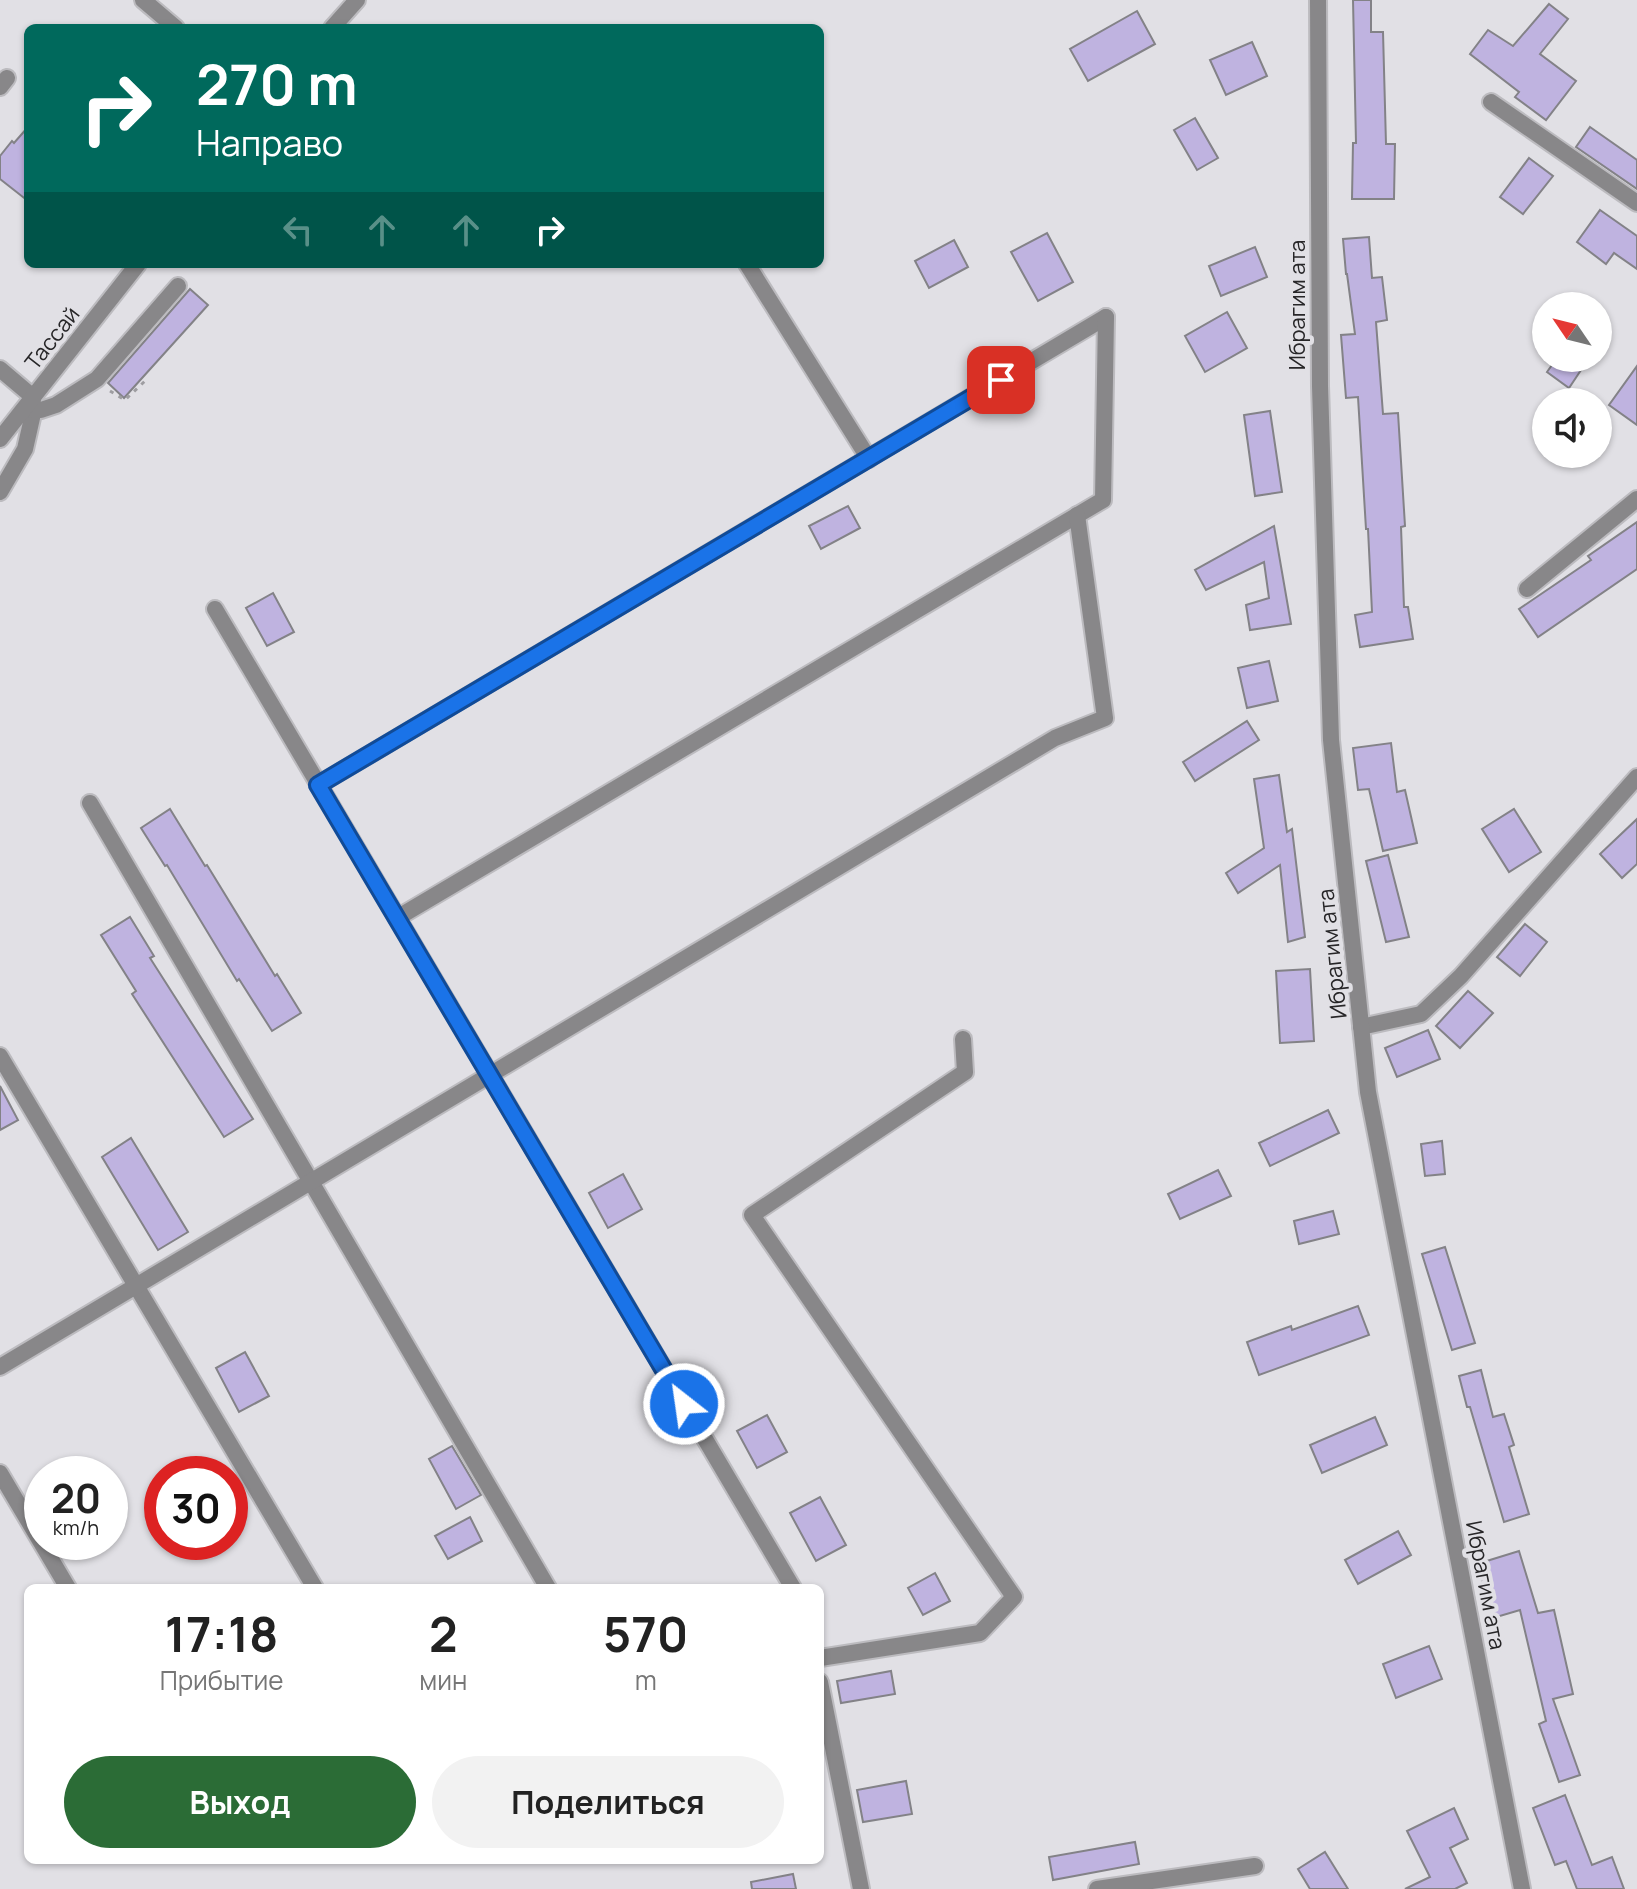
<!DOCTYPE html>
<html lang="ru">
<head>
<meta charset="utf-8">
<style>
	:root { --surface:#fff; --page:#f2f2f2; --text:#222; --muted:#767676; --accent:#2b6c36 }
	body { margin:0; font-family:Manrope,sans-serif; background:var(--page); color:var(--text); height:100vh; display:flex; flex-direction:column; font-size:30px; white-space:nowrap }
	* { box-sizing:border-box; margin:0 }
	p { font-size:26px; color:var(--muted) }
	.icon { flex:none; width:44px; height:44px; fill:none; stroke:currentColor; stroke-width:2; stroke-linecap:round; stroke-linejoin:round }
	.map { position:relative; flex:1; overflow:hidden }
	.drawer { position:absolute; left:24px; top:1584px; width:800px; height:280px; display:flex; flex-direction:column; background:var(--surface); border-radius:12px; box-shadow:0 2px 6px #0004 }
	.drawer>* { flex:none }
	.top-card { position:absolute; left:24px; top:24px; width:800px; height:244px; border-radius:12px; box-shadow:0 2px 6px #0004; background:#00695c; color:#fff; overflow:hidden }
	.needle { width:52px; rotate:305deg }
	.fabs { position:absolute; left:1532px; top:292px; display:grid; gap:16px }
	.fabs a { display:grid; place-items:center; width:80px; height:80px; border-radius:50%; background:var(--surface); box-shadow:0 2px 6px #0004; font-size:40px }
	.speed { position:absolute; left:24px; top:1456px; display:flex; gap:16px; font-size:40px; font-weight:700; text-align:center }
	.speed>* { display:grid; place-content:center; width:104px; height:104px; border-radius:50%; background:var(--surface); box-shadow:0 2px 6px #0004; line-height:1 }
	.speed small { font-size:20px; font-weight:400 }
	.speed .limit { border:12px solid #d22; background:#fff; color:#111 }
	.pin { position:absolute; display:grid; place-items:center; width:68px; height:68px; color:#fff; margin:-34px; border-radius:16px; box-shadow:0 4px 12px #0006 }
	.me { position:absolute; width:88px; margin:-44px; rotate:330deg; stroke-linejoin:round; filter:drop-shadow(0 0 6px #0008) }
	.turn { display:flex; align-items:center; gap:28px; height:168px; padding:0 40px; font-size:36px }
	.turn .icon { width:104px; height:104px; stroke-width:2.5 }
	.turn b { display:block; font-size:56px; line-height:68px }
	.lanes { display:flex; align-items:center; height:76px; padding:0 40px; background:#0003; justify-content:center; gap:40px; direction:ltr }
	.lanes .off { opacity:.35 }
	.eta { display:flex; justify-content:space-evenly; align-items:center; height:136px; text-align:center }
	.eta b { font-size:48px; font-weight:700; line-height:56px }
	.button { display:flex; gap:16px; margin-top:auto; padding:16px 40px }
	.button a { flex:1; height:92px; border-radius:48px; background:var(--accent); color:#fff; font-size:32px; font-weight:700; line-height:92px; text-align:center }
	.button a+a { background:var(--page); color:var(--text) }
	.map>svg:first-child { display:block }
	.building { fill:#bfb3e0; stroke:#838287; stroke-width:2 }
	.lines { fill:none; stroke-linecap:round; stroke-linejoin:round }
	.minor-casing { stroke:#bcbbbf; stroke-width:20 }
	.tertiary-casing { stroke:#bcbbbf; stroke-width:20 }
	.path { stroke:#9e9da1; stroke-width:3; stroke-dasharray:4 6; stroke-linecap:butt }
	.minor { stroke:#888789; stroke-width:16 }
	.tertiary { stroke:#888789; stroke-width:16 }
	.route-casing { stroke:#114b97; stroke-width:20 }
	.route { stroke:#1a73e8; stroke-width:14 }
	.labels { text-anchor:middle; dominant-baseline:central; stroke-width:8; stroke-linejoin:round; paint-order:stroke }
	.street-label { font-size:22px; fill:#272628; stroke:#e1e0e5 }
</style>
</head>
<body>
<div class="map">
<svg width="1637" height="1889" viewBox="0 0 1637 1889">
	<rect width="100%" height="100%" fill="#e1e0e5"/>
	<g class="building">
		<polygon points="1353,0 1371,0 1371,32 1383,32 1386,144 1395,144 1394,199 1352,199 1353,143 1356,143"/>
		<polygon points="1549,4 1568,19 1540,54 1576,81 1546,120 1515,97 1519,92 1470,54 1488,30 1513,46"/>
		<polygon points="1137,11 1155,44 1088,81 1070,49"/>
		<polygon points="1252,42 1267,76 1226,95 1210,60"/>
		<polygon points="1195,118 1218,158 1197,170 1174,130"/>
		<polygon points="28,127 28,201 0,179 0,156 12,141 14,143"/>
		<polygon points="1590,127 1637,160 1637,189 1576,147"/>
		<polygon points="1529,158 1553,176 1523,214 1500,197"/>
		<polygon points="1600,210 1637,236 1637,269 1614,253 1606,264 1577,242"/>
		<polygon points="1047,233 1073,282 1038,301 1011,252"/>
		<polygon points="1369,237 1372,278 1382,277 1387,320 1376,322 1383,414 1398,413 1405,526 1401,527 1404,607 1408,607 1413,639 1360,647 1355,615 1372,612 1368,529 1366,529 1358,397 1346,398 1341,335 1355,334 1347,274 1346,274 1343,239"/>
		<polygon points="954,240 968,267 929,288 915,261"/>
		<polygon points="1255,247 1267,277 1221,296 1209,266"/>
		<polygon points="190,289 208,305 124,398 108,383"/>
		<polygon points="1227,312 1247,348 1205,372 1185,336"/>
		<polygon points="1557,358 1589,358 1569,388 1547,372"/>
		<polygon points="1637,366 1637,425 1609,405"/>
		<polygon points="1270,411 1282,492 1255,496 1244,415"/>
		<polygon points="848,506 860,528 821,549 809,526"/>
		<polygon points="1637,522 1637,569 1538,637 1519,609 1591,560 1588,556"/>
		<polygon points="1274,526 1291,624 1250,630 1246,605 1269,598 1264,562 1206,590 1195,570"/>
		<polygon points="273,593 294,632 267,646 246,608"/>
		<polygon points="1269,661 1278,701 1247,708 1238,668"/>
		<polygon points="1247,721 1259,740 1195,781 1183,762"/>
		<polygon points="1391,743 1397,792 1405,790 1417,843 1383,851 1369,789 1358,790 1353,748"/>
		<polygon points="1279,775 1287,832 1292,829 1305,937 1288,942 1280,865 1238,893 1226,873 1264,848 1254,779"/>
		<polygon points="170,809 205,866 207,865 275,976 277,974 301,1013 272,1031 239,979 237,981 167,865 165,866 141,828"/>
		<polygon points="1514,809 1541,852 1509,872 1482,829"/>
		<polygon points="1637,819 1637,864 1622,878 1600,854"/>
		<polygon points="1388,855 1409,937 1386,942 1366,861"/>
		<polygon points="130,917 154,956 150,958 253,1119 224,1137 132,994 136,991 101,935"/>
		<polygon points="1525,924 1547,942 1520,976 1497,957"/>
		<polygon points="1310,969 1314,1041 1280,1043 1276,971"/>
		<polygon points="1468,991 1493,1013 1460,1048 1436,1026"/>
		<polygon points="1428,1030 1440,1059 1397,1077 1385,1048"/>
		<polygon points="0,1086 18,1120 0,1130"/>
		<polygon points="1328,1110 1339,1133 1270,1166 1259,1143"/>
		<polygon points="131,1138 188,1232 158,1250 102,1157"/>
		<polygon points="1442,1141 1445,1174 1425,1176 1421,1144"/>
		<polygon points="1218,1170 1231,1196 1180,1219 1168,1194"/>
		<polygon points="623,1174 642,1209 608,1228 589,1193"/>
		<polygon points="1333,1211 1339,1234 1299,1244 1294,1221"/>
		<polygon points="1445,1247 1475,1343 1452,1350 1422,1254"/>
		<polygon points="1358,1306 1369,1335 1259,1375 1247,1342 1291,1326 1292,1330"/>
		<polygon points="245,1352 269,1396 239,1412 216,1368"/>
		<polygon points="1481,1370 1493,1417 1504,1414 1514,1445 1509,1447 1529,1514 1504,1522 1470,1407 1467,1407 1459,1376"/>
		<polygon points="767,1415 787,1452 757,1468 737,1431"/>
		<polygon points="1375,1417 1387,1445 1322,1473 1310,1445"/>
		<polygon points="452,1446 481,1495 456,1509 429,1459"/>
		<polygon points="820,1497 846,1545 816,1561 790,1513"/>
		<polygon points="470,1517 482,1541 448,1559 435,1536"/>
		<polygon points="1398,1531 1411,1555 1358,1584 1345,1560"/>
		<polygon points="1519,1551 1538,1613 1554,1610 1573,1694 1553,1699 1580,1775 1559,1782 1539,1724 1546,1721 1520,1610 1493,1618 1477,1564"/>
		<polygon points="935,1573 950,1601 923,1615 908,1588"/>
		<polygon points="1429,1646 1442,1679 1396,1698 1383,1664"/>
		<polygon points="891,1671 895,1694 841,1703 837,1681"/>
		<polygon points="906,1781 912,1814 863,1822 857,1790"/>
		<polygon points="1565,1795 1592,1865 1612,1857 1624,1889 1577,1889 1566,1861 1555,1865 1533,1808"/>
		<polygon points="1454,1808 1468,1839 1450,1848 1467,1883 1455,1889 1405,1889 1430,1877 1407,1831"/>
		<polygon points="1135,1842 1139,1864 1053,1880 1049,1857"/>
		<polygon points="1325,1852 1348,1889 1310,1889 1298,1869"/>
		<polygon points="793,1874 796,1889 752,1889 751,1882"/>
	</g>
	<g class="lines">
		<defs>
			<g id="minor">
				<polyline points="143,0 176,28"/>
				<polyline points="332,28 357,0"/>
				<polyline points="0,87 7,78"/>
				<polyline points="1491,102 1637,203"/>
				<polyline points="747,264 869,459"/>
				<polyline points="0,369 33,397 32,418 25,449 0,492"/>
				<polyline points="32,410 41,410 56,405 97,379 178,286"/>
				<polyline points="0,439 138,264"/>
				<polyline points="1527,589 1637,499"/>
				<polyline points="215,609 793,1588"/>
				<polyline points="318,785 1106,317"/>
				<polyline points="90,803 548,1588"/>
				<polyline points="397,918 1103,500 1106,317"/>
				<polyline points="1361,1027 1421,1014 1461,976 1637,777"/>
				<polyline points="0,1056 315,1588"/>
				<polyline points="0,1367 1055,738 1105,718 1077,515"/>
				<polyline points="0,1473 68,1588"/>
				<polyline points="820,1658 980,1633 1014,1597 752,1215 965,1072 963,1039"/>
				<polyline points="820,1682 861,1889"/>
				<polyline points="1097,1889 1255,1866"/>
			</g>
			<polyline id="tertiary" points="1318,0 1320,386 1331,740 1368,1092 1522,1889"/>
		</defs>
		<use href="#minor" class="minor-casing"/>
		<use href="#tertiary" class="tertiary-casing"/>
		<polyline class="path" points="110,391 125,400 145,381"/>
		<use href="#minor" class="minor"/>
		<use href="#tertiary" class="tertiary"/>
	</g>
	<g class="lines">
		<defs>
			<polyline id="route" points="684,1404 318,785 1001,380"/>
		</defs>
		<use href="#route" class="route-casing"/>
		<use href="#route" class="route"/>
	</g>
	<g class="labels">
		<g class="street-label">
			<text transform="translate(1297 305) rotate(-90)">Ибрагим ата</text>
			<text transform="translate(52 338) rotate(-52)">Тассай</text>
			<text transform="translate(1332 954) rotate(-96)">Ибрагим ата</text>
			<text transform="translate(1486 1585) rotate(79)">Ибрагим ата</text>
		</g>
	</g>
</svg>
<div class="fabs">
<a><svg class="needle" viewBox="-14 -14 28 28"><path d="M0-13l5 13h-10z" fill="#e53935"/><path d="M0 13l5-13h-10z" fill="#767676"/></svg></a>
<a><svg class="icon" aria-label="sound" viewBox="0 0 24 24"><path d="M4 9h4l5-4v14l-5-4H4zM17 9q2 3 0 6"/></svg></a>
</div>
<div class="speed"><div>20<small>km/h</small></div><div class="limit">30</div></div>
<div class="pin" style="left:1001px;top:380px;background:#d93025"><svg class="icon" aria-label="arrive" viewBox="0 0 24 24"><path d="M6 21V4h12l-3 4 3 4H6"/></svg></div>
<svg class="me" style="left:684px;top:1404px" viewBox="-20 -20 40 40"><circle r="17" fill="#1a73e8" stroke="#fff" stroke-width="3"/><path d="M0-11L8 9 0 5-8 9z" fill="#fff"/></svg>
<div class="top-card">
<div class="turn"><svg class="icon" aria-label="right" viewBox="0 0 24 24"><path d="M7 20v-9h11M14 6l5 5-5 5"/></svg><div><b>270 m</b>Направо</div></div>
<div class="lanes"><svg class="icon off" aria-label="left" viewBox="0 0 24 24"><path d="M17 20v-9H6M10 6l-5 5 5 5"/></svg><svg class="icon off" aria-label="ahead" viewBox="0 0 24 24"><path d="M12 20V5M6 11l6-6 6 6"/></svg><svg class="icon off" aria-label="ahead" viewBox="0 0 24 24"><path d="M12 20V5M6 11l6-6 6 6"/></svg><svg class="icon" aria-label="right" viewBox="0 0 24 24"><path d="M7 20v-9h11M14 6l5 5-5 5"/></svg></div>
</div>
<section class="drawer">
<div class="eta">
<div><b>17:18</b><p>Прибытие</p></div>
<div><b>2</b><p>мин</p></div>
<div><b>570</b><p>m</p></div>
</div>
<div class="button"><a>Выход</a><a>Поделиться</a></div>
</section>
</div>
</body>
</html>
